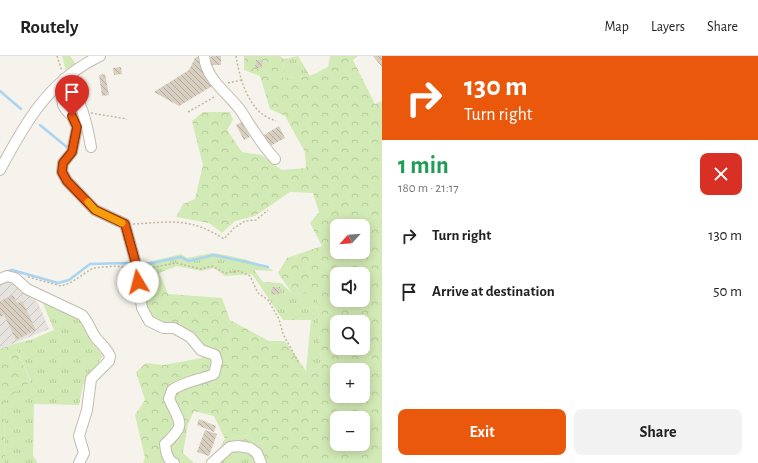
<!DOCTYPE html>
<html lang="en">
<head>
<meta charset="utf-8">
<style>
	:root { --surface:#fff; --page:#f2f2f2; --text:#222; --muted:#767676; --line:#e0e0e0; --accent:#ea580c }
	body { margin:0; font-family:"Alegreya Sans",sans-serif; background:var(--page); color:var(--text); height:100vh; display:flex; flex-direction:column; font-size:15px; white-space:nowrap }
	* { box-sizing:border-box; margin:0 }
	p { font-size:13px; color:var(--muted) }
	.icon { flex:none; width:22px; height:22px; fill:none; stroke:currentColor; stroke-width:2; stroke-linecap:round; stroke-linejoin:round }
	.map { position:relative; flex:1; overflow:hidden }
	.sheet { display:flex; flex-direction:column; background:var(--surface); width:376px }
	.sheet>* { flex:none }
	.banner { background:#ea580c; color:#fff; overflow:hidden }
	.needle { width:26px; rotate:244deg }
	.tools { position:absolute; left:330px; top:163px; display:grid; gap:8px }
	.tools a { display:grid; place-items:center; width:40px; height:40px; border-radius:8px; background:var(--surface); box-shadow:0 2px 10px #0003; font-size:20px }
	.pin { position:absolute; display:grid; place-items:center; width:34px; height:34px; color:#fff; margin:-41px -17px; border-radius:50% 50% 50% 0; rotate:-45deg; box-shadow:0 0 4px #0007 }
	.pin .icon { rotate:45deg }
	.me { position:absolute; width:44px; margin:-22px; rotate:352deg; stroke-linejoin:round; filter:drop-shadow(0 0 3px #0008) }
	.turn { display:flex; align-items:center; gap:14px; height:84px; padding:0 16px; font-size:18px }
	.turn .icon { width:52px; height:52px; stroke-width:2.5 }
	.turn b { display:block; font-size:28px; line-height:34px }
	.round { display:grid; place-items:center; flex:none; width:42px; height:42px; border-radius:8px; background:var(--page) }
	.head { display:flex; align-items:center; justify-content:space-between; height:68px; padding:0 16px }
	h1 { font-size:24px; font-weight:600; line-height:30px; color:#1e9e55 }
	.cta { display:flex; gap:8px; margin-top:auto; padding:8px 16px }
	.cta a { flex:1; height:46px; border-radius:8px; background:var(--accent); color:#fff; font-size:16px; font-weight:600; line-height:46px; text-align:center }
	.cta a+a { background:var(--page); color:var(--text) }
	ul { padding:0; list-style:none }
	li { display:flex; align-items:center; gap:12px; height:56px; padding:0 16px }
	li div { flex:1 }
	li b { display:block; font-size:15px }
	li em { font-style:normal }
	header { display:flex; align-items:center; gap:24px; box-sizing:border-box; height:56px; padding:0 20px; background:var(--surface); border-bottom:1px solid var(--line) }
	header strong { font-size:19px }
	nav { display:flex; gap:22px; margin-inline-start:auto; font-size:14px }
	main { display:flex; flex:1; min-height:0 }
	.map>svg:first-child { display:block }
	.industrial { fill:url(#industrial-furrows) }
	.grass { fill:url(#grass-tufts) }
	.forest { fill:url(#forest-crowns); fill-rule:evenodd }
	.garden { fill:#d2eab5 }
	.lines { fill:none; stroke-linecap:round; stroke-linejoin:round }
	.stream { stroke:#a9d4f2; stroke-width:2.5 }
	.building { fill:url(#building-back-hatch) }
	.minor-casing { stroke:#c2bbae; stroke-width:12 }
	.path { stroke:#c4b79f; stroke-width:1.5; stroke-dasharray:2 2; stroke-linecap:butt }
	.minor { stroke:#fff; stroke-width:10 }
	.route-casing { stroke:#983908; stroke-width:10 }
	.route { stroke:#ea580c; stroke-width:7 }
	.slow { stroke:#f59e0b; stroke-width:7 }
</style>
</head>
<body>
<header>
<strong>Routely</strong>
<nav><a>Map</a><a>Layers</a><a>Share</a></nav>
</header>
<main>
<div class="map">
<svg width="382" height="407" viewBox="0 0 382 407">
	<defs>
		<pattern id="industrial-furrows" width="10" height="10" patternUnits="userSpaceOnUse"><rect width="10" height="10" fill="#e6e2dd"/><path d="M-1 1l2-2M0 10L10 0M9 11l2-2" fill="none" stroke="#c7c3be"/></pattern>
		<pattern id="grass-tufts" width="24" height="20" patternUnits="userSpaceOnUse"><rect width="24" height="20" fill="#d2eab5"/><path d="M3 7l-1-3M5 7V3M7 7l1-3M15 17l-1-3M17 17v-4M19 17l1-3" fill="none" stroke="#b6ca9c"/></pattern>
		<pattern id="forest-crowns" width="20" height="18" patternUnits="userSpaceOnUse"><rect width="20" height="18" fill="#d2eab5"/><path d="M2 6a3 3 0 1 1 6 0M12 15a3 3 0 1 1 6 0" fill="none" stroke="#b6ca9c"/></pattern>
		<pattern id="building-back-hatch" width="6" height="6" patternUnits="userSpaceOnUse"><rect width="6" height="6" fill="#d8cfc1"/><path d="M-1 5l2 2M0 0l6 6M5-1l2 2" fill="none" stroke="#b1aa9e"/></pattern>
	</defs>
	<rect width="100%" height="100%" fill="#f6f3ec"/>
	<polygon class="industrial" points="9,224 38,247 49,273 0,293 0,227"/>
	<g class="grass">
		<polygon points="298,0 310,20 283,22 284,3"/>
		<path d="M212,197C229,199 261,206 274,215L254,214L263,226L281,227L292,237L317,238L321,311L306,315L311,264H283L252,218L225,220L214,212L201,215L177,210L159,217L141,218L140,208L181,198L187,202Z"/>
		<polygon points="42,245 80,265 91,285 103,300 83,329 79,349 34,348 33,400 38,407 5,407 4,344 31,325 14,288 33,283 54,274"/>
		<polygon points="188,368 183,397 194,407 168,407 163,388"/>
		<polygon points="249,379 263,403 261,407 208,407 212,405 225,383"/>
	</g>
	<g class="forest">
		<path d="M244,0H280L284,3L283,22L310,20L328,11L330,0H358L353,4L375,48L382,45V407H261L263,403L249,379L225,383L214,360L194,355L188,368L163,388L168,407H143L145,402L135,359L145,344L136,316L146,307L163,309L202,302L203,292L193,279L176,267L159,268L146,253L141,218L159,217L168,238L222,242L230,264L269,285H285L306,315L321,311L317,238L292,237L278,217L287,202L322,190L310,167L319,156L313,137L290,136L255,160L235,165L222,177L209,167L176,161L183,148L195,143L203,109L192,65L203,56H230L233,64L227,74L242,96L261,99L282,114L306,112L305,96L285,60L270,53L260,20L244,14ZM337,170H363V196H337ZM337,218H363V244H337ZM337,266H363V292H337ZM337,314H363V340H337ZM337,362H363V388H337Z"/>
		<polygon points="14,288 31,326 4,344 5,407 0,407 0,293"/>
	</g>
	<polygon class="garden" points="62,0 70,0 76,8 66,15"/>
	<g class="lines">
		<g class="stream">
			<polyline points="0,35 21,53"/>
			<polyline points="40,69 68,92"/>
			<polyline points="139,210 180,201 189,205 214,199 268,211"/>
			<polyline points="5,216 12,214 58,227 69,224 90,208 128,207 134,209"/>
		</g>
	</g>
	<g class="building">
		<polygon points="199,0 201,0 214,29 179,50 154,36 189,14 195,2"/>
		<polygon points="211,0 221,0 221,9 210,9"/>
		<polygon points="373,0 382,0 382,11"/>
		<polygon points="256,4 262,4 262,12 255,12"/>
		<polygon points="121,11 122,18 114,19 113,12"/>
		<polygon points="105,18 109,39 102,40 99,19"/>
		<polygon points="242,66 250,81 244,84 236,69"/>
		<polygon points="279,70 285,82 270,90 264,79"/>
		<polygon points="272,231 280,231 279,239 271,238"/>
		<polygon points="13,239 17,247 22,245 36,274 16,284 4,259 0,261 0,245"/>
		<polygon points="199,363 216,370 214,376 197,369"/>
		<polygon points="205,374 217,378 209,400 197,396"/>
	</g>
	<g class="lines">
		<defs>
			<g id="minor">
				<path d="M204,0C206,24 229,38 241,55C252,72 261,88 275,103"/>
				<path d="M64,23L61,34L63,49L66,54L72,60L77,71L72,96L63,107L62,116L67,125L95,154L125,168L136,208L142,252L149,265L163,272H174L190,281L201,294L215,299L217,306L214,318C200,324 185,325 172,334L169,343C181,369 186,368 165,388C166,396 167,404 174,407"/>
				<path d="M64,23C81,40 87,68 91,91"/>
				<path d="M0,114C25,67 49,24 100,0"/>
				<path d="M0,223L7,220L15,222L27,233L82,259C89,266 90,274 96,282C101,288 107,293 110,300L109,305L91,323L87,354L79,380L84,397L79,407"/>
				<polyline points="212,407 230,391 238,390 250,392 257,397 261,407"/>
			</g>
		</defs>
		<use href="#minor" class="minor-casing"/>
		<g class="path">
			<polyline points="57,0 62,15"/>
			<path d="M236,0C239,19 246,45 262,58C266,61 271,63 276,65"/>
			<polyline points="228,27 242,24"/>
			<polyline points="188,56 216,40"/>
			<polyline points="91,57 127,63"/>
			<path d="M133,168C171,166 190,161 224,183L234,172L245,165L256,164L268,154"/>
			<polyline points="145,213 176,207 201,213 212,210 225,217 239,215 250,220 258,237 268,244 279,263 283,278 299,307"/>
			<polyline points="28,221 61,230 70,227 93,212 117,210 128,212"/>
		</g>
		<use href="#minor" class="minor"/>
	</g>
	<g class="lines">
		<defs>
			<polyline id="route" points="72,60 77,71 72,96 63,107 62,116 67,125 95,154 125,168 136,208 138,226"/>
		</defs>
		<use href="#route" class="route-casing"/>
		<use href="#route" class="route"/>
		<polyline class="slow" points="88,146 95,154 122,167"/>
	</g>
</svg>
<div class="tools">
<a><svg class="needle" viewBox="-14 -14 28 28"><path d="M0-13l5 13h-10z" fill="#e53935"/><path d="M0 13l5-13h-10z" fill="#767676"/></svg></a>
<a><svg class="icon" aria-label="sound" viewBox="0 0 24 24"><path d="M4 9h4l5-4v14l-5-4H4zM17 9q2 3 0 6"/></svg></a>
<a><svg class="icon" aria-label="search" viewBox="0 0 24 24"><circle cx="10" cy="10" r="6"/><path d="M15 15l6 6"/></svg></a>
<a>+</a>
<a>−</a>
</div>
<div class="pin" style="left:72px;top:60px;background:#d93025"><svg class="icon" aria-label="arrive" viewBox="0 0 24 24"><path d="M6 21V4h12l-3 4 3 4H6"/></svg></div>
<svg class="me" style="left:138px;top:226px" viewBox="-20 -20 40 40"><circle r="19" fill="#fff"/><path d="M0-13L10 11 0 6-10 11z" fill="#ea580c"/></svg>
</div>
<section class="sheet">
<div class="banner">
<div class="turn"><svg class="icon" aria-label="right" viewBox="0 0 24 24"><path d="M7 20v-9h11M14 6l5 5-5 5"/></svg><div><b>130 m</b>Turn right</div></div>
</div>
<div class="head"><div><h1>1 min</h1><p>180 m · 21:17</p></div><a class="round" style="background:#d93025;color:#fff"><svg class="icon" aria-label="close" viewBox="0 0 24 24"><path d="M6 6l12 12M18 6L6 18"/></svg></a></div>
<ul>
<li><svg class="icon" aria-label="right" viewBox="0 0 24 24"><path d="M7 20v-9h11M14 6l5 5-5 5"/></svg><div><b>Turn right</b></div><em>130 m</em></li>
<li><svg class="icon" aria-label="arrive" viewBox="0 0 24 24"><path d="M6 21V4h12l-3 4 3 4H6"/></svg><div><b>Arrive at destination</b></div><em>50 m</em></li>
</ul>
<div class="cta"><a>Exit</a><a>Share</a></div>
</section>
</main>
</body>
</html>
